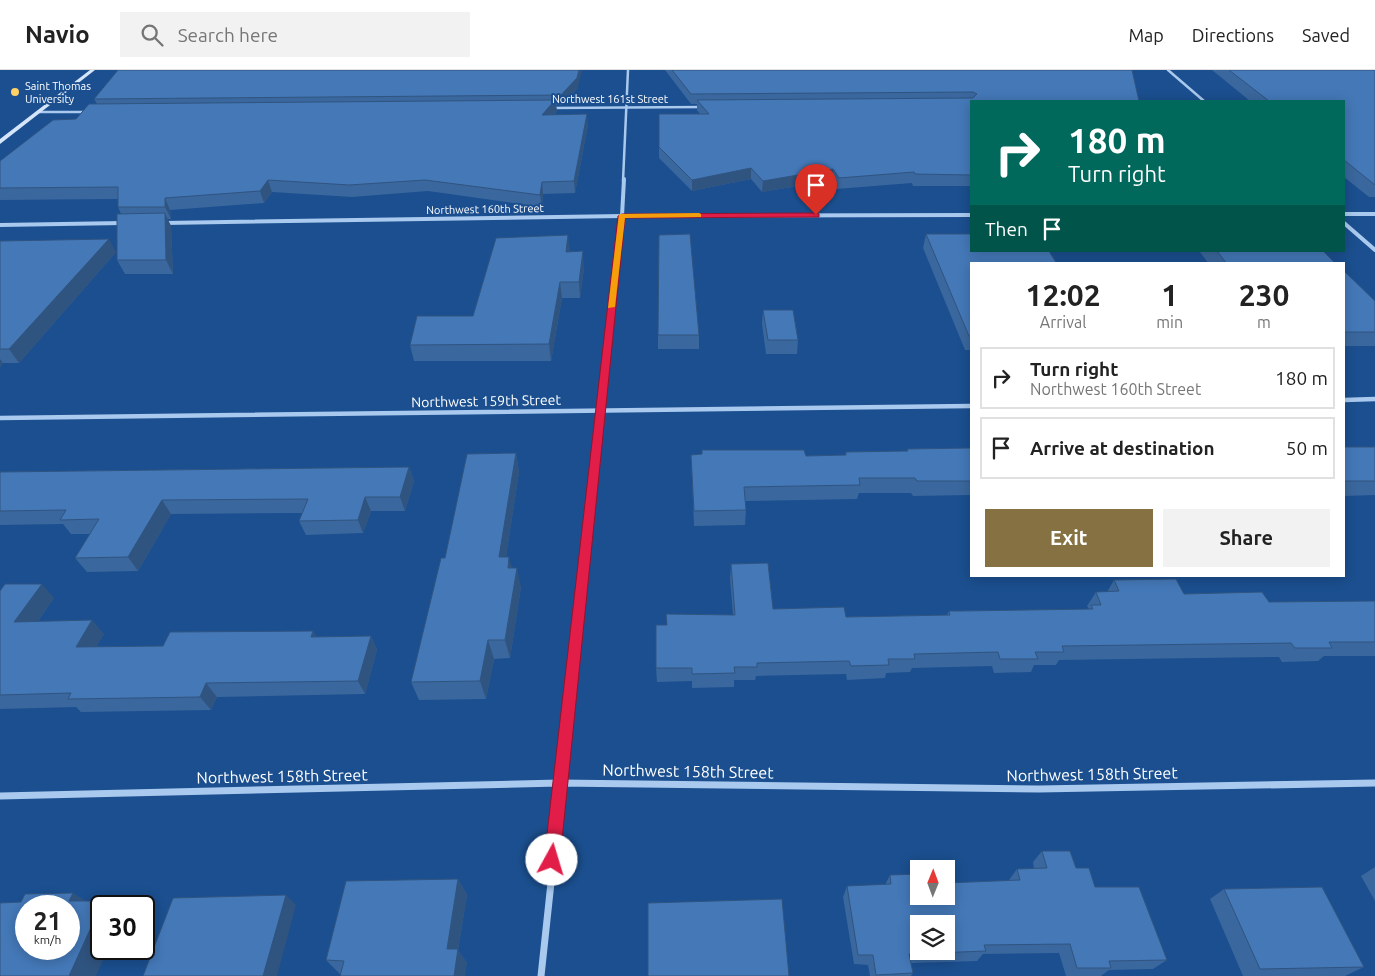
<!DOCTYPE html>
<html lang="en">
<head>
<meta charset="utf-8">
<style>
	:root { --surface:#fff; --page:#f2f2f2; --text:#222; --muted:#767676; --line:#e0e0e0; --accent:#857141 }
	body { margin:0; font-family:Ubuntu,sans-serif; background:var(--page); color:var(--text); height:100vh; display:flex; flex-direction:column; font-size:19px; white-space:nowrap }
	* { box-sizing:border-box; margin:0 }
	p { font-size:16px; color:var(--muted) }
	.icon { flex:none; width:28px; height:28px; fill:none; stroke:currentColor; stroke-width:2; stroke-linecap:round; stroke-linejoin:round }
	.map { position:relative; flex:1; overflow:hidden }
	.side { position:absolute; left:970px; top:192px; width:375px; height:315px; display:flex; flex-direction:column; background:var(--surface); border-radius:0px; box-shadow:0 2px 12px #0003 }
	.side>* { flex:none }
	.hud { position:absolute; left:970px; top:30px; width:375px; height:152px; border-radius:0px; box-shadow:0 2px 12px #0003; background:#00695c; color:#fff; overflow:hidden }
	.needle { width:32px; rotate:1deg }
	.controls { position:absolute; left:910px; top:790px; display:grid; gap:10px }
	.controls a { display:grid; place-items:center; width:45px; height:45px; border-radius:0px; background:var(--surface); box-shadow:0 2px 12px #0003; font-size:25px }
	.speed { position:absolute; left:15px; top:825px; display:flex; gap:10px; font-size:25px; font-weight:700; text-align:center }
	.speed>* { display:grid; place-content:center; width:65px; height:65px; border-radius:50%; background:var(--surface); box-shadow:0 2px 12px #0003; line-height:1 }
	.speed small { font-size:12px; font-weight:400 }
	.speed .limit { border:2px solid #111; border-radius:8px; background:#fff; color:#111 }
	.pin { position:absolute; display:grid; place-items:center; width:42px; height:42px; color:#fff; margin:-51px -21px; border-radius:50% 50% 50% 0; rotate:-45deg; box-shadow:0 0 5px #0007 }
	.pin .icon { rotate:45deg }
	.me { position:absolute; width:55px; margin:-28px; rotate:6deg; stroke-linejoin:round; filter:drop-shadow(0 0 4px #0008) }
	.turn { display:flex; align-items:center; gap:18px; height:105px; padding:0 15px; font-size:22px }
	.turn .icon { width:65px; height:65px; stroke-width:2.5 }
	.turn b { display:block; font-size:35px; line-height:42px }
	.then { display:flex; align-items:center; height:48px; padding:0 15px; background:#0003; gap:10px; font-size:19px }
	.eta { display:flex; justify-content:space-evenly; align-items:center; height:85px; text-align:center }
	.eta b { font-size:30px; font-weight:700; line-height:35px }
	.cta { display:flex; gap:10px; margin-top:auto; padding:10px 15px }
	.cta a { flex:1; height:58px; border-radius:0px; background:var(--accent); color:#fff; font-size:20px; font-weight:700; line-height:58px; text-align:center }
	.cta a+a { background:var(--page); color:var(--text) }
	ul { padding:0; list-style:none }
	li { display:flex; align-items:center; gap:15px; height:62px; margin:0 10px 8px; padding:0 5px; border:2px solid var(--line); border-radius:0px }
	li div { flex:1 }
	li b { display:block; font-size:19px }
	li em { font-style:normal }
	header { display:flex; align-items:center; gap:30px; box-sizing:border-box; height:70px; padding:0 25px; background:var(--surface); border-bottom:1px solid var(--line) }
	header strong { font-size:24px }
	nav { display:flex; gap:28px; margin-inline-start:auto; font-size:18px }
	.search { width:350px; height:45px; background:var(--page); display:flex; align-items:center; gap:12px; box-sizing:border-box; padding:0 18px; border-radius:0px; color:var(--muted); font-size:19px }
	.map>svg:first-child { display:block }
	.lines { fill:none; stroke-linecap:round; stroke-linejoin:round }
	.street-far4 { stroke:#a9c9ee; stroke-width:2.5 }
	.street-far3 { stroke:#a9c9ee; stroke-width:4 }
	.street-far2 { stroke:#a9c9ee; stroke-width:4.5 }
	.street-far1 { stroke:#a9c9ee; stroke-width:5.5 }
	.street { stroke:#a9c9ee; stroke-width:7 }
	.secondary { fill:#d6e6fa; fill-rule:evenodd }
	.wall { fill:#3a679d }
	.shaded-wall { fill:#305480 }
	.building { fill:#4478b7; stroke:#305480; fill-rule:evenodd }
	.route { fill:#e11d48; stroke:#92132f }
	.slow { fill:#f59e0b }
	.poi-dot { fill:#ffd166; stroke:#1b4f8f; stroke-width:2 }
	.labels { text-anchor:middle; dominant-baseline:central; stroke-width:4; stroke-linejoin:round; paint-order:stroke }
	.far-poi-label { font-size:11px; fill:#fff; stroke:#1b4f8f; text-anchor:start }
	.far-street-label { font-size:11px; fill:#fff; stroke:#1b4f8f }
	.street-label { font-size:14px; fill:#fff; stroke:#1b4f8f }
	.near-street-label { font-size:16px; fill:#fff; stroke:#1b4f8f }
</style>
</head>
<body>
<header>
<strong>Navio</strong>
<div class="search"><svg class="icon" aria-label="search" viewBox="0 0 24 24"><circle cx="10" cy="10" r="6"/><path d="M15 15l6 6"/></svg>Search here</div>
<nav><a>Map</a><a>Directions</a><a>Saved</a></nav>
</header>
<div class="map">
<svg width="1375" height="906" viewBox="0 0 1375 906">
	<rect width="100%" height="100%" fill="#1b4f8f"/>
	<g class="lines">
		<g class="street-far4">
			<polyline points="1168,0 1204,31"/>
			<polyline points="549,38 703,37"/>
			<polyline points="39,42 88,42"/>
			<polyline points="623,111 628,0"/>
		</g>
		<g class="street-far3">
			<polyline points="1344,144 1375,144"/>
			<polyline points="164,153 622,146 971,145"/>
			<polyline points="1344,153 1375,180"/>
			<polyline points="0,155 123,153"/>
			<polyline points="611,248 622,146 624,109"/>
		</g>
		<g class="street-far2">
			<polyline points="1344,330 1375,329"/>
			<polyline points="0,348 971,336"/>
			<polyline points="593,421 611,247"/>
		</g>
		<polyline class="street-far1" points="570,636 593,419"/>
		<g class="street">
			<polyline points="0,726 559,713 1039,719 1375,713"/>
			<polyline points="541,906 570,635"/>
		</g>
		<polygon class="secondary" points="90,0 95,0 0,74 0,69"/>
	</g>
	<g class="wall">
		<polygon points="665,0 1132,0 971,31 971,116 913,116 912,113 837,119 832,110 762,122 751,109 692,121 659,88 659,44 700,44 697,40 697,34 691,34"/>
		<polygon points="1212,0 1375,0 1375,127 1369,127 1344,107 1344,31 1250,31"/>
		<polygon points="578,18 562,35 556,35 557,41 554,45 588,55 575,123 543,124 542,137 428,121 352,127 272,122 264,133 170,140 171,149 167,149 171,156 173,204 125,204 117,190 121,144 118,137 118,129 0,130 0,91 76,49 97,34 94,29"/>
		<polygon points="926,164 971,194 971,280 965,280 923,178"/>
		<polygon points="0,171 116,182 19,293 3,293 0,297"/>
		<polygon points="1199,181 1323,181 1336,194 1209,194"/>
		<polygon points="570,182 584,198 580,228 562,228 551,291 414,291 410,275 473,246"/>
		<polygon points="1344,201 1375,231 1375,276 1344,276"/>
		<polygon points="763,240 798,270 797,284 766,284 762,254"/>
		<rect x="658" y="265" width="41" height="14"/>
		<polygon points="1375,376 1375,425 1344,426 1344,377 1374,377"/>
		<polygon points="971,378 971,425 913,426 911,423 859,423 857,429 745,431 746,440 745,455 694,456 691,385 806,386 845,385 846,382 907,381 907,379"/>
		<polygon points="516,383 519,402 506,487 521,517 510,588 494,589 486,629 419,630 411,612 445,488"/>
		<polygon points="409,397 414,411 405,441 371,441 363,463 306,465 299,451 302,443 171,444 138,501 87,502 75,488 90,464 71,464 63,454 0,455 0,402"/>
		<polygon points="731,494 773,539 846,547 947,545 949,541 1089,539 1087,536 1096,522 1107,522 1114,510 1184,524 1269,532 1375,531 1375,586 1324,586 1318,591 1282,592 1279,587 1059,590 1056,595 1034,595 1031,602 994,603 992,596 912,598 910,602 886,603 885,608 847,610 846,604 756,606 755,610 734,610 734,617 692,618 692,611 657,612 656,598 667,555 733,545 730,508"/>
		<polygon points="0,521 54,528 38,551 104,564 96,577 163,576 313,561 316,567 371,566 377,580 365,624 217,627 211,640 81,642 76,637 0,639"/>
		<polygon points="1042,781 1076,798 1167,890 1153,899 1109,900 1101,906 1066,906 1059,883 983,884 977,891 911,893 913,903 911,906 870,906 868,895 854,894 843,827 847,816 885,815 890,805 919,826 1009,810 1017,799 1034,799 1033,792"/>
		<polygon points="1375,797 1375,831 1361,806"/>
		<polygon points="458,809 467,825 458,880 467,893 340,904 326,890"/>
		<polygon points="1224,819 1364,897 1345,906 1243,906 1210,829"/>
	</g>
	<g class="shaded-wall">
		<polygon points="579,0 582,0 578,18 562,35 561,25"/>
		<polygon points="555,30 557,41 544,56 542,45"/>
		<polygon points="587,44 588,55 575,123 574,111"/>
		<polygon points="751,98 751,109 692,121 692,110"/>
		<polygon points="833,99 832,110 762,122 763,111"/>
		<polygon points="268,110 272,122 264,133 260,121"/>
		<polygon points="542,112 543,124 542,137 540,125"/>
		<polygon points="165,128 170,140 171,149 165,137"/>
		<polygon points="165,143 171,156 173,204 166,190"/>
		<polygon points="568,165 570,181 567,198 566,182"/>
		<polygon points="109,169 116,182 19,293 9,279"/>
		<polygon points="583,181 584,198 580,228 579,212"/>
		<polygon points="560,212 562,228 551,291 549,274"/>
		<polygon points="0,289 3,293 0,297"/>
		<polygon points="516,383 519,402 503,506 499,487"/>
		<polygon points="409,397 414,411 405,441 400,427"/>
		<polygon points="365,427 371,441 363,463 358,450"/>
		<polygon points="162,430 171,444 138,501 128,487"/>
		<polygon points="509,487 514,506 508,498"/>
		<polygon points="517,498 521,517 510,588 505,570"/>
		<polygon points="42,514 54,528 28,565 14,552"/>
		<polygon points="92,550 104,564 88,591 76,577"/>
		<polygon points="313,561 320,575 311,567"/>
		<polygon points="371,566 377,580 365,624 358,611"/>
		<polygon points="488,570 494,589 486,629 480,611"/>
		<polygon points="206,613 217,627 211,640 200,627"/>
		<polygon points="458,809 467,825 458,880 467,893 465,906 454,906 447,879"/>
		<polygon points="73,823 94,836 69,831"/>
		<polygon points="286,825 296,835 277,906 263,906"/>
		<polygon points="103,831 111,836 101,836 101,879 108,879 96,906 69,906"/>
	</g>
	<g class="building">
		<polygon points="118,0 579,0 577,8 561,25 94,29"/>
		<polygon points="672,0 1132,0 1139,31 971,31 971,105 915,104 914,102 839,108 833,99 763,111 751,98 692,110 659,77 659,44 709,44 697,30 973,28 977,24 973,22 691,24"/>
		<polygon points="1229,0 1375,0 1375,115 1344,90 1344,31 1269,31"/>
		<polygon points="555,30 542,45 587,44 574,111 542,112 540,125 425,110 349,115 268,110 260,121 165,128 165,137 118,137 118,117 0,118 0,91 53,50 76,49 89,34"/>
		<polygon points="165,143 166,190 117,190 117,144"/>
		<polygon points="690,164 699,265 658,265 659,165"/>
		<polygon points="926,164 971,164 971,181 1049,181 1057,194 971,194 971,266 969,266"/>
		<polygon points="568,165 566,182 583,181 579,212 560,212 549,274 410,275 417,246 473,246 496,168"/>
		<polygon points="109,169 9,279 0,279 0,171"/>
		<polygon points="1217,181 1323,181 1336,194 1227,194"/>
		<polygon points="1344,201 1375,231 1375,262 1344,262"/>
		<polygon points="763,240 793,240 798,270 768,270"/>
		<rect x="1344" y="377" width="31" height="34"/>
		<polygon points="971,378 971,411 917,411 915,408 859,408 860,415 744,417 746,440 694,441 691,385 702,384 702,380 804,380 806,386 846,385 846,382 908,381 907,379"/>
		<polygon points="516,383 499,487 509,487 508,498 517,498 505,570 488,570 480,611 411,612 441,488 445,488 467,384"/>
		<polygon points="409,397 400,427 365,427 358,450 299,451 308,429 162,430 128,487 75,488 99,449 60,450 66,440 0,441 0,402"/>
		<polygon points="768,493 773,539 844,537 846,547 950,545 949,541 961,541 1093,539 1091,535 1101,535 1096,522 1119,521 1114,510 1176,509 1184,524 1262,522 1269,532 1375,531 1375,572 1329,572 1332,578 1295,578 1291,573 1062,576 1064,582 1035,582 1038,589 1000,589 998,582 914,584 915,589 888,589 889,595 851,596 849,591 757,593 757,597 734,597 735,603 692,604 692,598 656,598 656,555 667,555 666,544 735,545 731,494"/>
		<polygon points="5,514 42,514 14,552 92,550 76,577 163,576 170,562 313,561 311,567 371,566 358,611 206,613 200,627 68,629 71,623 0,625 0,521"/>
		<path d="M1042,781H1070L1076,798H1089L1095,817H1139L1167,890L1109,891L1111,898H1077L1070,874L984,875L986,881L909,884L913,903L876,905L873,885H858L847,816L891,814L890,805L919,804V826H946V813L1020,810L1017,799L1047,798ZM919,854H946V881H919Z"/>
		<polygon points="458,809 447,879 458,879 454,906 340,906 344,891 326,890 346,811"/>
		<polygon points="1322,817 1364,897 1260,899 1224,819"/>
		<path d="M73,823L69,831H103L69,906H0V833L21,832L25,824ZM26,836H69V879H26Z"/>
		<polygon points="286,825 263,906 143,906 173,828"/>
		<polygon points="782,829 789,906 648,906 648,833"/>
	</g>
	<polygon class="route" points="816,143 819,144 819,147 625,148 560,790 557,796 552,798 546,796 544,790 618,146 622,144"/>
	<polygon class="slow" points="699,143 701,144 701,147 625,148 615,237 608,238 619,144"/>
	<circle class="poi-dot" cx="15" cy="22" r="5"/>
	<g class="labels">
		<g class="far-poi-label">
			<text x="25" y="16">Saint Thomas<tspan x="25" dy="13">University</tspan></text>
		</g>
		<g class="far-street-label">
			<text x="610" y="29">Northwest 161st Street</text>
			<text transform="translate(485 139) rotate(-1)">Northwest 160th Street</text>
		</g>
		<g class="street-label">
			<text transform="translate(486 331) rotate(-1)">Northwest 159th Street</text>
		</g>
		<g class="near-street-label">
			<text transform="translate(688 701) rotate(1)">Northwest 158th Street</text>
			<text transform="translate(1092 704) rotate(-1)">Northwest 158th Street</text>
			<text transform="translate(282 706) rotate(-1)">Northwest 158th Street</text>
		</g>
	</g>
</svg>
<div class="controls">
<a><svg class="needle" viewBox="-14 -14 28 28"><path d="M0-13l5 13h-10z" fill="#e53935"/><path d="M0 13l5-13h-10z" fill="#767676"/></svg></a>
<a><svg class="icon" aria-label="layers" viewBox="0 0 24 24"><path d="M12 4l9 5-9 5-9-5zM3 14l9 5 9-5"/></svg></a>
</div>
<div class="speed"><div>21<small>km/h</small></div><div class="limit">30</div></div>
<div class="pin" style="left:816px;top:145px;background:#d93025"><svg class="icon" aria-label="arrive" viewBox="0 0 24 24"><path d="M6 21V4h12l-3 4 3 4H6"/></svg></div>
<svg class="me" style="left:552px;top:790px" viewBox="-20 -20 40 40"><circle r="19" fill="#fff"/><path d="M0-13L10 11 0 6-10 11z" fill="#e11d48"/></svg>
<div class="hud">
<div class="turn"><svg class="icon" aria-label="right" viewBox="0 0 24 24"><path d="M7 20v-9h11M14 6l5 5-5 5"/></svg><div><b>180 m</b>Turn right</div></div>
<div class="then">Then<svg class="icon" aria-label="arrive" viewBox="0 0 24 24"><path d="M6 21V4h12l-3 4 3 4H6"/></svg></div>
</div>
<section class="side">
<div class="eta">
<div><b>12:02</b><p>Arrival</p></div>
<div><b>1</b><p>min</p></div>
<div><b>230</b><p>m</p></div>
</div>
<ul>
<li><svg class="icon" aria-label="right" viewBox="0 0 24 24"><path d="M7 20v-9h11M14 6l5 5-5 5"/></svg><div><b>Turn right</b><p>Northwest 160th Street</p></div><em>180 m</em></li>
<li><svg class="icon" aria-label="arrive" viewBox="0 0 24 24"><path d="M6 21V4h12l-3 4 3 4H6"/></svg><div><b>Arrive at destination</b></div><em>50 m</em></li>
</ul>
<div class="cta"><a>Exit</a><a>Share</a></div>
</section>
</div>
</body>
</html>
